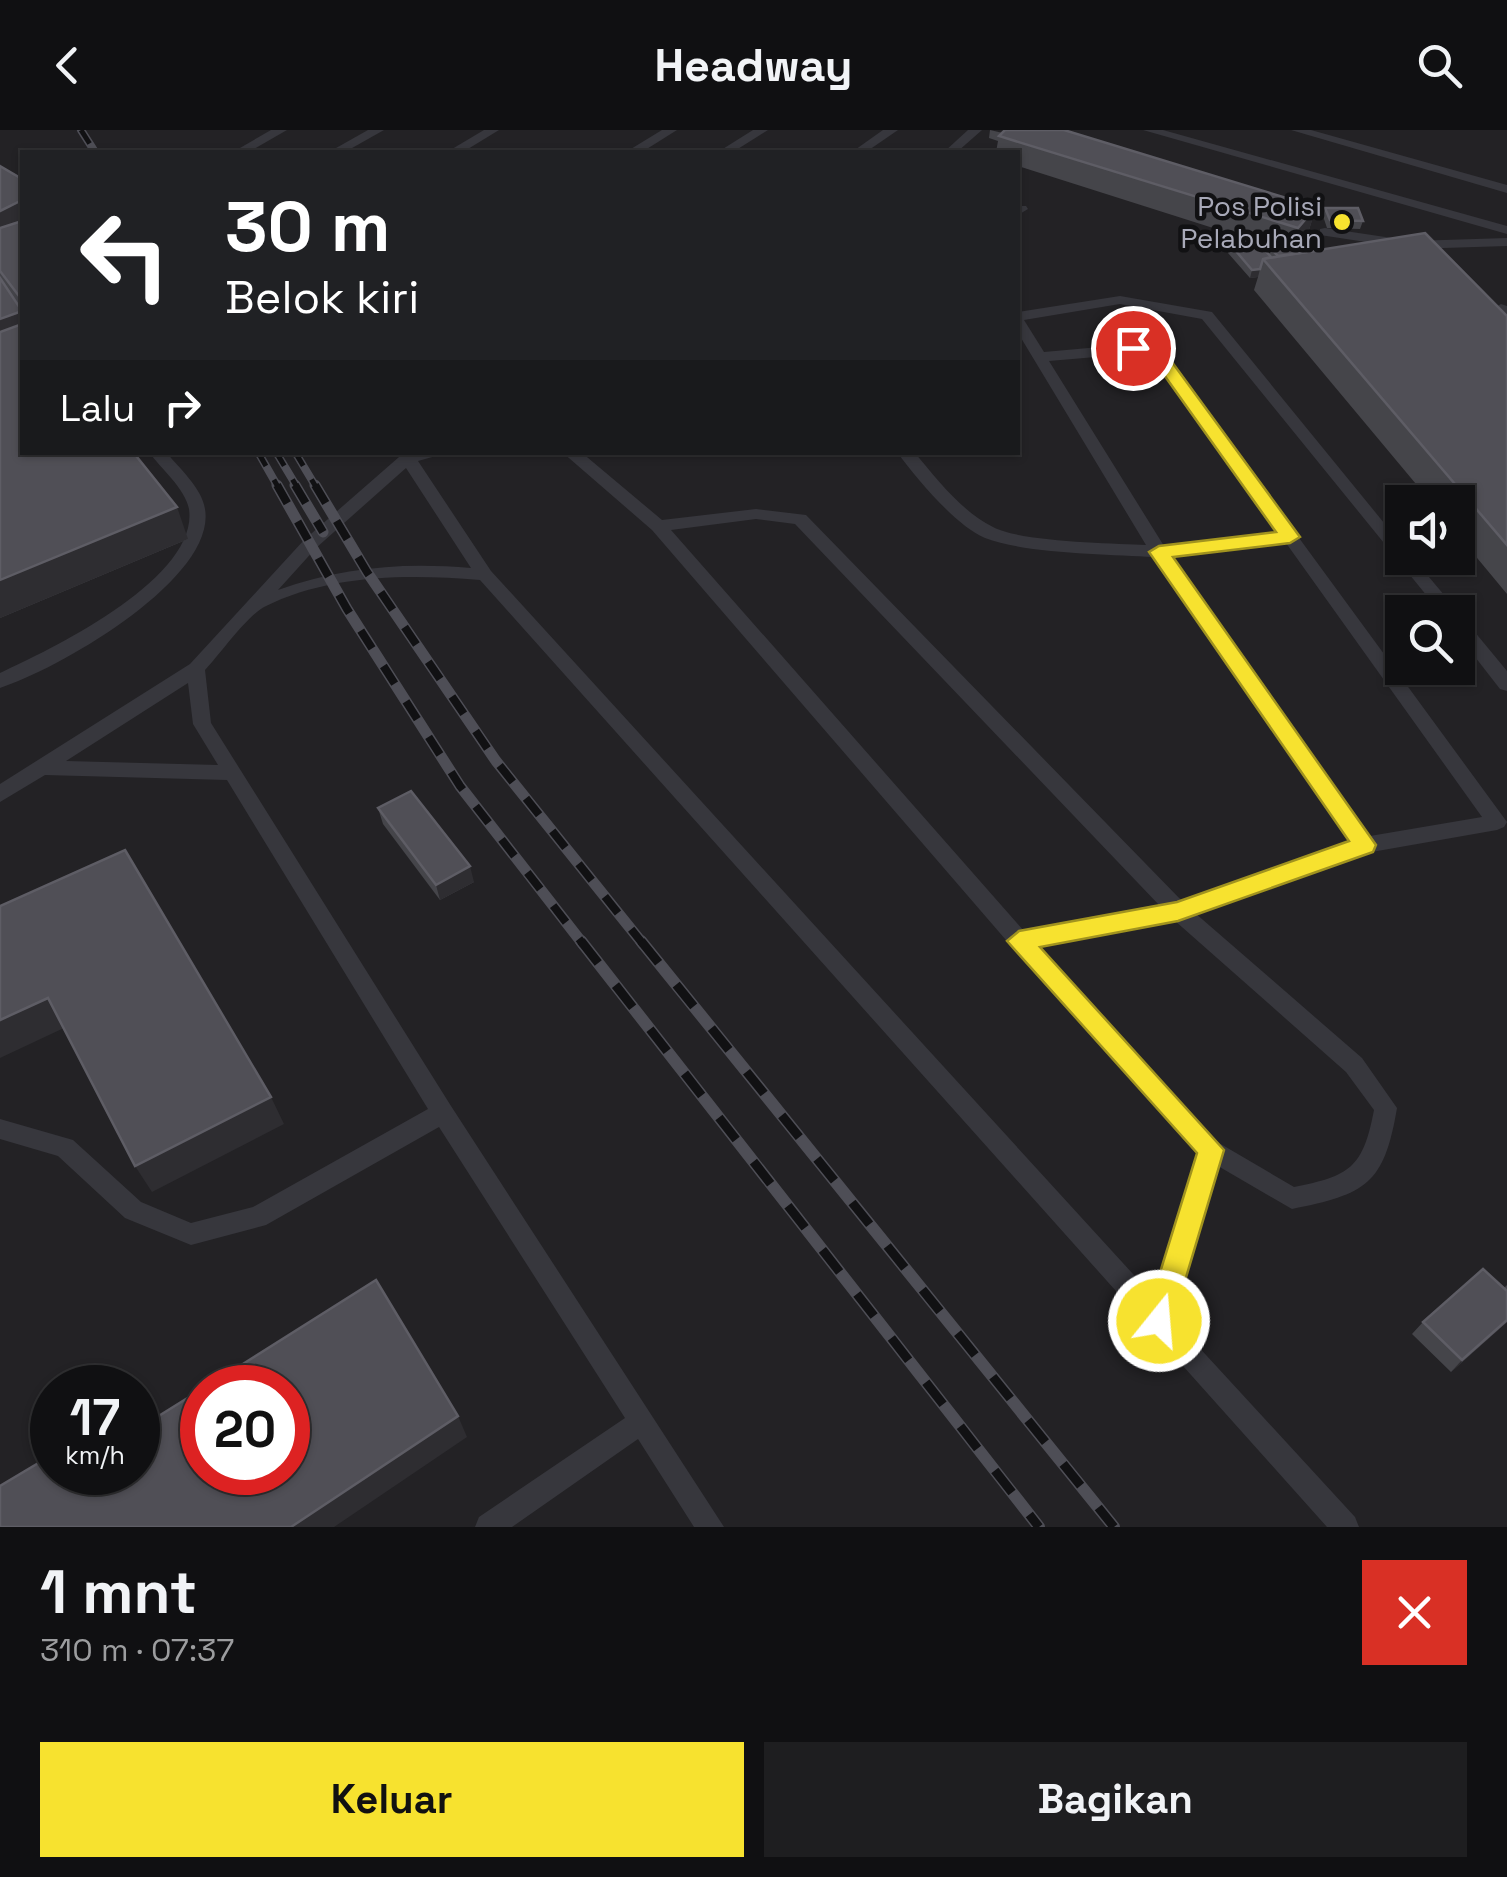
<!DOCTYPE html>
<html lang="id">
<head>
<meta charset="utf-8">
<style>
	:root { --surface:#101012; --page:#1e1e20; --text:#f1f3f6; --muted:#9c9d9f; --line:#303032; --accent:#f7e22f }
	body { margin:0; font-family:"Space Grotesk",sans-serif; background:var(--page); color:var(--text); height:100vh; display:flex; flex-direction:column; font-size:38px; white-space:nowrap }
	* { box-sizing:border-box; margin:0 }
	p { font-size:32px; color:var(--muted) }
	.icon { flex:none; width:55px; height:55px; fill:none; stroke:currentColor; stroke-width:2; stroke-linecap:round; stroke-linejoin:round }
	.map { position:relative; height:1397px; overflow:hidden }
	.drawer { display:flex; flex-direction:column; background:var(--surface); flex:1 }
	.drawer>* { flex:none }
	.banner { position:absolute; left:20px; top:20px; width:1000px; height:305px; border-radius:0px; box-shadow:0 2px 8px #0004,0 0 0 2px var(--line); background:#202124; color:#fff; overflow:hidden }
	.buttons { position:absolute; left:1385px; top:355px; display:grid; gap:20px }
	.buttons a { display:grid; place-items:center; width:90px; height:90px; border-radius:0px; background:var(--surface); box-shadow:0 2px 8px #0004,0 0 0 2px var(--line); font-size:50px }
	.speed { position:absolute; left:30px; top:1235px; display:flex; gap:20px; font-size:50px; font-weight:700; text-align:center }
	.speed>* { display:grid; place-content:center; width:130px; height:130px; border-radius:50%; background:var(--surface); box-shadow:0 2px 8px #0004,0 0 0 2px var(--line); line-height:1 }
	.speed small { font-size:25px; font-weight:400 }
	.speed .limit { border:15px solid #d22; background:#fff; color:#111 }
	.pin { position:absolute; display:grid; place-items:center; width:85px; height:85px; color:#fff; margin:-42px; border:5px solid #fff; border-radius:50%; box-shadow:0 2px 10px #0007 }
	.me { position:absolute; width:110px; margin:-55px; rotate:17deg; stroke-linejoin:round; filter:drop-shadow(0 0 8px #0008) }
	.turn { display:flex; align-items:center; gap:35px; height:210px; padding:0 40px; font-size:45px }
	.turn .icon { width:130px; height:130px; stroke-width:2.5 }
	.turn b { display:block; font-size:70px; line-height:85px }
	.then { display:flex; align-items:center; height:95px; padding:0 40px; background:#0003; gap:20px; font-size:38px }
	.round { display:grid; place-items:center; flex:none; width:105px; height:105px; border-radius:0px; background:var(--page) }
	.head { display:flex; align-items:center; justify-content:space-between; height:170px; padding:0 40px }
	h1 { font-size:60px; font-weight:600; line-height:75px }
	.button { display:flex; gap:20px; margin-top:auto; padding:20px 40px }
	.button a { flex:1; height:115px; border-radius:0px; background:var(--accent); color:#111; font-size:40px; font-weight:600; line-height:115px; text-align:center }
	.button a+a { background:var(--page); color:var(--text) }
	header { display:flex; justify-content:space-between; align-items:center; height:130px; padding:0 40px; background:var(--surface); font-size:45px; font-weight:600 }
	.map>svg:first-child { display:block }
	.built { fill:#232225; fill-rule:evenodd }
	.lines { fill:none; stroke-linecap:round; stroke-linejoin:round }
	.service { fill:#37373d; fill-rule:evenodd }
	.rail-far2-casing { stroke:#4e4e56; stroke-width:8 }
	.rail-far1-casing { stroke:#4e4e56; stroke-width:11 }
	.rail-casing { stroke:#4e4e56; stroke-width:12 }
	.rail-far2 { stroke:#111113; stroke-width:5; stroke-dasharray:16; stroke-linecap:butt }
	.rail-far1 { stroke:#111113; stroke-width:8; stroke-dasharray:21; stroke-linecap:butt }
	.rail { stroke:#111113; stroke-width:9; stroke-dasharray:28; stroke-linecap:butt }
	.wall { fill:#45454a; fill-rule:evenodd }
	.shaded-wall { fill:#2e2d31 }
	.building { fill:#504f56; stroke:#5e5d65; stroke-width:2.5 }
	.route { fill:#f7e22f; stroke:#a1931f; stroke-width:2.5 }
	.poi-dot { fill:#f7e22f; stroke:#111113; stroke-width:4 }
	.labels { text-anchor:middle; dominant-baseline:central; stroke-width:9; stroke-linejoin:round; paint-order:stroke }
	.far-poi-label { font-size:28px; fill:#a8a9b8; stroke:#111113; text-anchor:end }
</style>
</head>
<body>
<header><svg class="icon" aria-label="back" viewBox="0 0 24 24"><path d="M15 5l-7 7 7 7"/></svg>Headway<svg class="icon" aria-label="search" viewBox="0 0 24 24"><circle cx="10" cy="10" r="6"/><path d="M15 15l6 6"/></svg></header>
<div class="map">
<svg width="1507" height="1397" viewBox="0 0 1507 1397">
	<rect width="100%" height="100%" fill="#161618"/>
	<path class="built" d="M0,0H1507V1397H0ZM22,22H1018V322H22ZM1402,372H1458V428H1402ZM1402,482H1458V538H1402ZM52,1258H138V1342H52ZM202,1258H288V1342H202Z"/>
	<g class="lines">
		<g class="service">
			<polygon points="271,0 287,0 249,22 233,22"/>
			<polygon points="368,0 384,0 345,22 329,22"/>
			<polygon points="484,0 499,0 463,22 447,22"/>
			<polygon points="662,0 677,0 642,22 626,22"/>
			<polygon points="753,0 768,0 733,22 718,22"/>
			<polygon points="883,0 898,0 866,22 852,22"/>
			<polygon points="968,0 982,0 957,22 944,22"/>
			<polygon points="1143,0 1163,0 1507,96 1507,104"/>
			<polygon points="1291,0 1311,0 1507,55 1507,63"/>
			<polygon points="1018,76 1026,76 1028,79 1018,85"/>
			<polygon points="1325,98 1412,111 1507,108 1507,116 1412,119 1320,105 1320,99"/>
			<path d="M1120,166L1212,182L1402,415V428H1413L1455,478L1458,482V483L1440,482L1202,189L1120,174L1024,190L1044,222L1133,214L1168,229L1507,692L1504,697L1497,700L1366,723L1195,783L1362,928L1397,978C1384,1055 1366,1064 1292,1079L1218,1036L1172,1188L1355,1387L1359,1397H1327L480,450C409,444 329,444 264,477C246,487 220,524 205,540L211,593L451,976L724,1397H694L638,1309L512,1397H475L479,1387L625,1288L439,997L266,1095L191,1115L125,1088L58,1026L0,1009V989L73,1010L141,1072L191,1093L253,1077L428,979L227,650L45,645L0,672V654L190,534L304,410L399,327L396,322H450L418,331L491,441L1154,1167L1199,1023L1012,817L652,400L562,322H581L662,390L756,379L806,385L1182,771L1352,712L1154,427C1108,424 1027,424 985,408C956,396 916,348 897,322H914C937,349 961,381 993,397C1021,412 1111,413 1146,415L1018,203V182ZM1131,224L1158,235L1278,403L1164,416L1049,231ZM406,338L471,438C404,432 342,437 278,460L316,418ZM756,389L795,394L1160,776L1024,801L671,400ZM1286,413L1482,687L1370,706L1171,426ZM188,553L193,594L218,635L66,631ZM1174,790L1346,942L1374,980C1363,1038 1350,1046 1294,1057L1219,1013L1037,816Z"/>
			<polygon points="1501,174 1507,176 1507,189 1494,178"/>
			<path d="M149,322H166C179,338 202,358 205,379C217,449 57,540 0,558V543C52,519 199,448 189,379C185,358 161,339 149,322Z"/>
			<polygon points="1458,487 1464,489 1507,541 1507,561 1500,559 1458,505"/>
		</g>
		<defs>
			<g id="rail-far2">
				<polyline points="81,0 95,22"/>
				<polyline points="258,322 278,357"/>
				<polyline points="276,322 297,357"/>
				<polyline points="295,322 316,357"/>
			</g>
			<g id="rail-far1">
				<polyline points="277,355 347,479 460,656 583,814"/>
				<polyline points="295,355 323,402"/>
				<polyline points="315,355 367,442 496,631 643,814"/>
			</g>
			<g id="rail">
				<polyline points="581,811 1039,1397"/>
				<polyline points="641,811 1114,1397"/>
			</g>
		</defs>
		<use href="#rail-far2" class="rail-far2-casing"/>
		<use href="#rail-far1" class="rail-far1-casing"/>
		<use href="#rail" class="rail-casing"/>
		<use href="#rail-far2" class="rail-far2"/>
		<use href="#rail-far1" class="rail-far1"/>
		<use href="#rail" class="rail"/>
	</g>
	<g class="wall">
		<path d="M990,0L1316,77L1309,100L1297,115L1322,120L1507,186V464L1458,405V372H1431L1254,160L1258,147L1250,148L1228,123L1230,114L1254,111L1018,36V22H996L998,11L989,8ZM1257,111L1278,118L1271,119L1269,125Z"/>
		<polygon points="0,36 22,49 22,322 188,409 0,488"/>
		<polygon points="1325,78 1363,91 1360,99 1327,98 1323,86"/>
		<polygon points="378,678 474,752 440,770 383,694"/>
		<polygon points="1507,1155 1507,1192 1451,1242 1412,1204 1423,1192 1504,1158"/>
	</g>
	<g class="shaded-wall">
		<polygon points="22,70 22,107 0,118 0,81"/>
		<polygon points="1316,77 1309,100 1291,122 1298,98"/>
		<polygon points="1260,139 1258,147 1250,148 1252,140"/>
		<polygon points="22,181 22,217 0,224 0,189"/>
		<polygon points="177,377 188,409 0,488 0,450"/>
		<polygon points="470,736 474,752 440,770 436,755"/>
		<polygon points="48,868 66,897 0,928 0,890"/>
		<polygon points="271,967 284,994 152,1062 135,1036"/>
		<polygon points="1507,1190 1507,1192 1451,1242 1462,1230"/>
		<polygon points="458,1286 467,1307 334,1397 291,1397"/>
	</g>
	<g class="building">
		<polygon points="1005,0 1064,0 1316,77 1298,98 999,6"/>
		<polygon points="0,36 22,49 22,70 0,81"/>
		<polygon points="1325,78 1358,78 1363,91 1330,90"/>
		<polygon points="22,91 22,170 0,141 0,98"/>
		<polygon points="1425,103 1507,186 1507,415 1263,129"/>
		<polygon points="1256,110 1271,127 1263,129 1260,139 1252,140 1230,114"/>
		<polygon points="1315,112 1322,120 1278,126 1271,119"/>
		<polygon points="0,148 22,181 0,189"/>
		<polygon points="22,194 22,322 133,322 177,377 0,450 0,202"/>
		<polygon points="411,661 470,736 436,755 378,678"/>
		<polygon points="125,720 271,967 135,1036 48,868 0,890 0,776"/>
		<polygon points="1483,1139 1507,1161 1507,1190 1462,1230 1423,1192"/>
		<polygon points="376,1150 458,1286 291,1397 0,1397 0,1356 52,1325 52,1342 138,1342 138,1299 202,1259 202,1342 288,1342 288,1258 205,1258"/>
	</g>
	<polygon class="route" points="1133,213 1169,228 1300,407 1290,413 1173,427 1376,715 1373,722 1178,791 1040,817 1224,1020 1173,1191 1169,1201 1159,1205 1149,1201 1145,1191 1197,1023 1007,811 1019,801 1177,772 1349,711 1149,422 1159,416 1276,402 1157,235 1127,222 1124,218"/>
	<circle class="poi-dot" cx="1342" cy="92" r="10"/>
	<g class="labels">
		<g class="far-poi-label">
			<text x="1322" y="76">Pos Polisi<tspan x="1322" dy="32">Pelabuhan</tspan></text>
		</g>
	</g>
</svg>
<div class="buttons">
<a><svg class="icon" aria-label="sound" viewBox="0 0 24 24"><path d="M4 9h4l5-4v14l-5-4H4zM17 9q2 3 0 6"/></svg></a>
<a><svg class="icon" aria-label="search" viewBox="0 0 24 24"><circle cx="10" cy="10" r="6"/><path d="M15 15l6 6"/></svg></a>
</div>
<div class="speed"><div>17<small>km/h</small></div><div class="limit">20</div></div>
<div class="pin" style="left:1133px;top:218px;background:#d93025"><svg class="icon" aria-label="arrive" viewBox="0 0 24 24"><path d="M6 21V4h12l-3 4 3 4H6"/></svg></div>
<svg class="me" style="left:1159px;top:1191px" viewBox="-20 -20 40 40"><circle r="17" fill="#f7e22f" stroke="#fff" stroke-width="3"/><path d="M0-11L8 9 0 5-8 9z" fill="#fff"/></svg>
<div class="banner">
<div class="turn"><svg class="icon" aria-label="left" viewBox="0 0 24 24"><path d="M17 20v-9H6M10 6l-5 5 5 5"/></svg><div><b>30 m</b>Belok kiri</div></div>
<div class="then">Lalu<svg class="icon" aria-label="right" viewBox="0 0 24 24"><path d="M7 20v-9h11M14 6l5 5-5 5"/></svg></div>
</div>
</div>
<section class="drawer">
<div class="head"><div><h1>1 mnt</h1><p>310 m · 07:37</p></div><a class="round" style="background:#d93025;color:#fff"><svg class="icon" aria-label="close" viewBox="0 0 24 24"><path d="M6 6l12 12M18 6L6 18"/></svg></a></div>
<div class="button"><a>Keluar</a><a>Bagikan</a></div>
</section>
</body>
</html>
